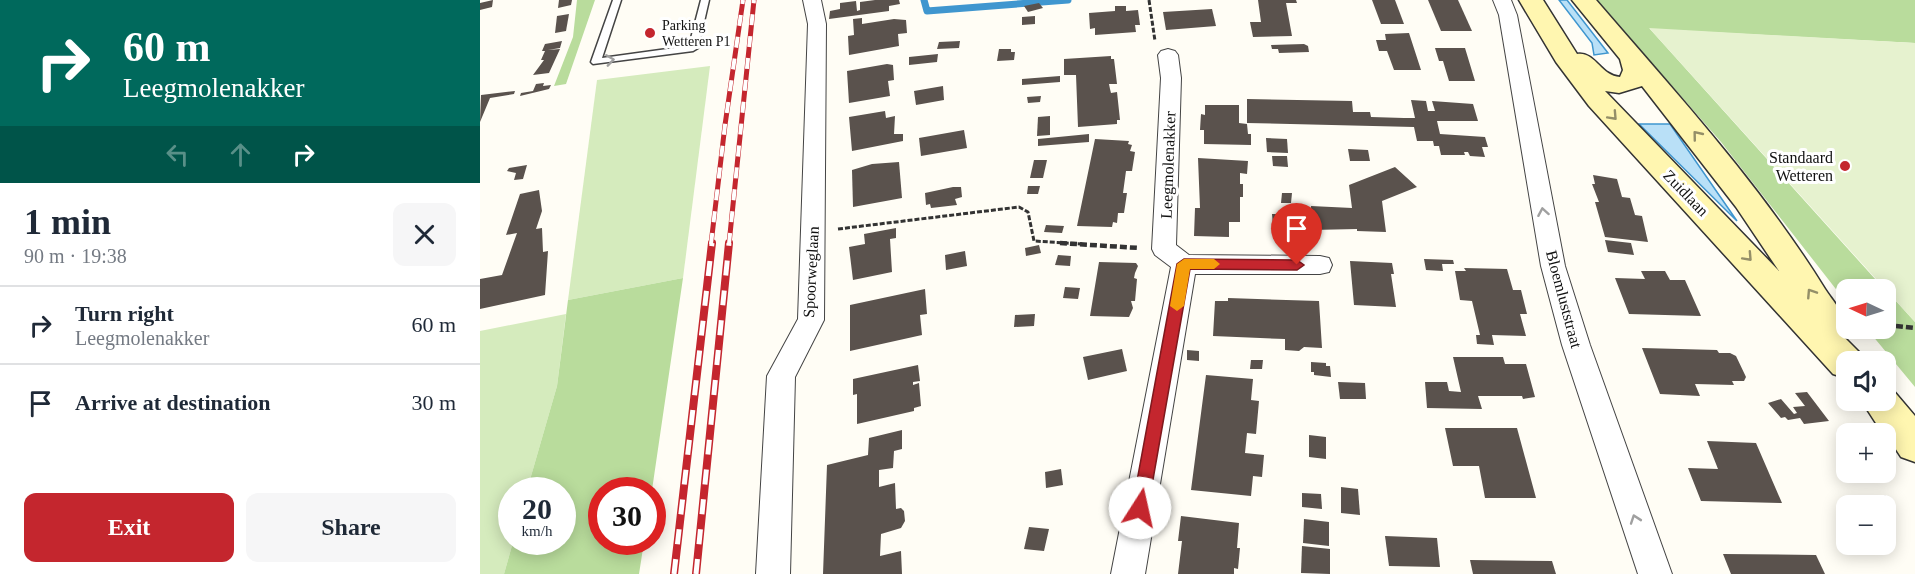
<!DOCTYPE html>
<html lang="en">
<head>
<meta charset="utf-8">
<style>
	:root { --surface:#fff; --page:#f6f6f7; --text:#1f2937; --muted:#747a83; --line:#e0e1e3; --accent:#c4262e }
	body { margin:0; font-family:"Times New Roman",serif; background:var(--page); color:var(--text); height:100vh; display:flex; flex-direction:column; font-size:22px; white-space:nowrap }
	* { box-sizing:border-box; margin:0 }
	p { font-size:20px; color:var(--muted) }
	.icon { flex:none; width:33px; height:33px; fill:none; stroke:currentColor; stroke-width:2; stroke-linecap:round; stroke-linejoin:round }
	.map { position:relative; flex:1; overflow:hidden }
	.drawer { display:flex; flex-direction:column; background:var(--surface); width:480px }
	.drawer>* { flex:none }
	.banner { background:#00695c; color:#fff; overflow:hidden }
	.needle { width:39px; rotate:274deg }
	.fabs { position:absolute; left:1356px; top:279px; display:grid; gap:12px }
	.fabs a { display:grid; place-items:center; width:60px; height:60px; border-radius:12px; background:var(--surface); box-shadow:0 3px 15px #0003; font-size:30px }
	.speed { position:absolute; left:18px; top:477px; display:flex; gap:12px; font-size:30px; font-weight:700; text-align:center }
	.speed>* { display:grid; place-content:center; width:78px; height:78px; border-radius:50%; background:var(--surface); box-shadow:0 3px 15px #0003; line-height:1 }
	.speed small { font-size:15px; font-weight:400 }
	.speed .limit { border:9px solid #d22; background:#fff; color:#111 }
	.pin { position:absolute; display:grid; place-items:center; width:51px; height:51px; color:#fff; margin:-62px -26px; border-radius:50% 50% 50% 0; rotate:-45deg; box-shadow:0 0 6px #0007 }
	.pin .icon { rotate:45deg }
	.me { position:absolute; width:66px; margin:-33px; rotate:10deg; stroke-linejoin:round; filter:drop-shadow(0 0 4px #0008) }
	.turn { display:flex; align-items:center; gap:21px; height:126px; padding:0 24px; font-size:27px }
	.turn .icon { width:78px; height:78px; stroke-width:2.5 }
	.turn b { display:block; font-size:42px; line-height:51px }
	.lanes { display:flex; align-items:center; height:57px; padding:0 24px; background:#0003; justify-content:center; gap:30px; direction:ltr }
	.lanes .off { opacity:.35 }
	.round { display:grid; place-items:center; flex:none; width:63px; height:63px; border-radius:12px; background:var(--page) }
	.headline { display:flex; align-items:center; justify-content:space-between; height:102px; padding:0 24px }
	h1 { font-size:36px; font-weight:700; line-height:45px }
	.cta { display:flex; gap:12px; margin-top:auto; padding:12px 24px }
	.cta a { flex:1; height:69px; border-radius:12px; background:var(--accent); color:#fff; font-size:24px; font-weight:700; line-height:69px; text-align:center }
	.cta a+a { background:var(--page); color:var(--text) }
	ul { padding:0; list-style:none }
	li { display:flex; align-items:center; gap:18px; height:78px; padding:0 24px; border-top:2px solid var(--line) }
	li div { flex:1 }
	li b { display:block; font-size:22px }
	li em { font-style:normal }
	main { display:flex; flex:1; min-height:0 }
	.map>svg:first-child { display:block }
	.green { fill:#d5ebbd }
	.forest { fill:#b9dc9c }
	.pitch { fill:#e6f2cf }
	.water { fill:#b9e0f7; stroke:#3f96cf; stroke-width:1.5 }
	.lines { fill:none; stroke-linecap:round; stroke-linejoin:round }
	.stream { stroke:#3f96cf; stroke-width:7 }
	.building { fill:#5a524d }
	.service-casing { stroke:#444; stroke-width:3 }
	.minor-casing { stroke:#444; stroke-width:2 }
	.secondary-casing { stroke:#333; stroke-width:3 }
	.path-far1 { stroke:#333; stroke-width:3; stroke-dasharray:5 2; stroke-linecap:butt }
	.path { stroke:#333; stroke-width:4.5; stroke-dasharray:7 3; stroke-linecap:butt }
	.service { fill:#fff; fill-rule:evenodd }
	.minor { fill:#fff; fill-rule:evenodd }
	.secondary { fill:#fff6b0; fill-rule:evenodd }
	.rail-far1-casing { stroke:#c4262e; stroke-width:5 }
	.rail-casing { stroke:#c4262e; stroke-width:8 }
	.rail-far1 { stroke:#fff; stroke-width:4; stroke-dasharray:11; stroke-linecap:butt }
	.rail { stroke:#fff; stroke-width:5; stroke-dasharray:15; stroke-linecap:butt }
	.oneway { stroke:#a0a0a0 }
	.oneway2 { stroke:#948f68 }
	.route { fill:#c4262e; stroke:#7f191e; stroke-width:1.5 }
	.slow { fill:#f59e0b }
	.poi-dot { fill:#c4262e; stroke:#fff; stroke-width:2 }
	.labels { text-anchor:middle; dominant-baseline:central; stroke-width:6; stroke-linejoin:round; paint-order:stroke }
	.far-poi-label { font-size:14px; fill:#111; stroke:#fff; text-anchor:start }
	.poi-label { font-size:16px; fill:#111; stroke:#fff; text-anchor:end }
	.street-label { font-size:16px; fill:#111; stroke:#fff }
</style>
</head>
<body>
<main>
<section class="drawer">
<div class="banner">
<div class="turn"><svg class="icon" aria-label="right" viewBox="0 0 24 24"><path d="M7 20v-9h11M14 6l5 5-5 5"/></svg><div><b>60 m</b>Leegmolenakker</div></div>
<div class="lanes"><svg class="icon off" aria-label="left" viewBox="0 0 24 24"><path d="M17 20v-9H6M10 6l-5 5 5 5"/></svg><svg class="icon off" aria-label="ahead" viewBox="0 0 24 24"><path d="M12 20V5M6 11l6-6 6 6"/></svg><svg class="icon" aria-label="right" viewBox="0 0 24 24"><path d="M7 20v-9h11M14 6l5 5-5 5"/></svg></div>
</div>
<div class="headline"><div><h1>1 min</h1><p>90 m · 19:38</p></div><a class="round"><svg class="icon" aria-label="close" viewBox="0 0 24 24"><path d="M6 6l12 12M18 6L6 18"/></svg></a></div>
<ul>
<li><svg class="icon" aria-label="right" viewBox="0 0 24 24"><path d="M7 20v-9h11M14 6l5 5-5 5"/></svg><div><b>Turn right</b><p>Leegmolenakker</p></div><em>60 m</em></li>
<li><svg class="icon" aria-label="arrive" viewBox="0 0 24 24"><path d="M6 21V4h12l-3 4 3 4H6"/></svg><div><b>Arrive at destination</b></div><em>30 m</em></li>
</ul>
<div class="cta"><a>Exit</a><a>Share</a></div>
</section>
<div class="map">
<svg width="1435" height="574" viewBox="0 0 1435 574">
	<rect width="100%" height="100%" fill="#fffdf5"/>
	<g class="green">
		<polygon points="230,66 203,278 88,300 117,80"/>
		<polygon points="86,314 77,386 47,490 32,490 33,542 24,574 0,574 0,331"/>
	</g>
	<g class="forest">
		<polygon points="97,0 115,0 86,84 74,86 93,37"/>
		<polygon points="1117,0 1435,0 1435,43 1170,29 1405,290 1366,290 1366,302 1241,142"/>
		<polygon points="203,278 172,490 122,490 122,542 164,542 159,574 24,574 33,542 82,542 82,490 47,490 77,386 88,300"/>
		<polygon points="1406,290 1435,322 1435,387 1387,329 1406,328"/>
	</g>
	<polygon class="pitch" points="1169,28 1435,43 1435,322 1406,290"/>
	<g class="water">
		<polygon points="1079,0 1087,0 1128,53 1114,55 1112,43"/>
		<polygon points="1159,124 1190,124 1257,221"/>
	</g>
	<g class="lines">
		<polyline class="stream" points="444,0 447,11 588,0"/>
	</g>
	<g class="building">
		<polygon points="13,0 12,7 0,10 0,3"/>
		<polygon points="79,0 92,0 91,5 78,8"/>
		<polygon points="395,0 419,0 420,4 409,6 409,11 349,19 350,11 360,9 360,3 376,1 377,11 380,10 380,2"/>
		<polygon points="778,0 816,0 817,3 806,3 812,36 773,37 770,22 781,22"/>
		<polygon points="892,0 915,0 924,24 901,24"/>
		<polygon points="948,0 978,0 992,31 961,31"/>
		<polygon points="559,3 563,8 548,12 544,6"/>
		<polygon points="635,6 646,6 646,11 658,10 660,25 655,25 656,32 615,35 615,28 610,29 609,13 635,11"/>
		<polygon points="732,9 736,26 686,30 683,12"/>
		<polygon points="89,14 86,31 75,33 77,16"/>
		<polygon points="555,16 555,24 542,25 542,17"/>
		<polygon points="382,18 382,24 414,19 426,20 427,33 418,34 419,46 369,55 368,36 374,35 373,19"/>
		<polygon points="929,33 941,70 914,70 907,51 899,51 896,40 906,40 905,34"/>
		<polygon points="82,41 80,48 68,50 80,49 69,73 53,75 64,60 61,60 65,51 62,51 65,44"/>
		<polygon points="480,41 479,48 457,49 459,42"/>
		<polygon points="824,44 828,46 829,52 799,53 798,49 792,49 791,45"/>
		<polygon points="955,48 985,48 995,81 969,81 963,61 959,61"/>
		<polygon points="519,49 531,49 531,52 535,52 534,60 517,61"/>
		<polygon points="458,54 457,62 429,65 429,57"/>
		<polygon points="631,56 631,59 634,59 637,84 629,84 630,89 631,93 637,92 640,120 637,120 637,124 598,127 596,75 584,75 584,59"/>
		<polygon points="407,64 413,65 414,80 408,81 410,96 369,103 367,71"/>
		<polygon points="580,76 580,82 542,85 542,79"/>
		<polygon points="64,83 63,86 71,85 69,89 40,96 41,93 53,91 56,84"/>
		<polygon points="463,86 464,100 436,105 434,91"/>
		<polygon points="35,91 34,94 10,98 0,122 1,95"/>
		<polygon points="561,96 560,102 548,103 547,97"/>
		<polygon points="767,99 872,101 873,112 890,112 891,117 924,118 935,118 931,100 946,101 948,111 955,111 952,101 993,104 998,121 957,121 960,134 1005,137 1008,147 1002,147 1005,157 990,156 988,152 984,152 985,155 961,155 959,146 954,146 953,141 937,141 934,127 767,123"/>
		<polygon points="725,105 759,105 759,123 767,124 768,134 771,134 771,145 724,144 724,130 720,130 721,114 725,115"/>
		<polygon points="405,111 406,118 415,116 414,134 423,134 423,141 372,151 369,117"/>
		<polygon points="570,116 570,135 557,136 558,117"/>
		<polygon points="484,130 487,148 441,156 439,138"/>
		<polygon points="609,134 609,142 558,146 558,139"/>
		<polygon points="786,138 807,139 808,153 787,152"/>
		<polygon points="615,139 649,141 648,144 652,145 650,151 655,152 652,171 646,171 643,193 647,193 644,213 638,213 637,223 633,222 632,227 597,226"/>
		<polygon points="868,149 888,150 890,161 870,161"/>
		<polygon points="792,156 807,156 808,167 793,166"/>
		<polygon points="718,158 768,161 767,174 760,173 760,184 763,184 763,197 760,197 760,222 749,222 749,237 714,236 715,208 720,208"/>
		<polygon points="554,160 567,160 563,178 550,178"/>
		<polygon points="419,162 422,198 373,207 372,170 392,164"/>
		<polygon points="47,165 43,179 34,180 36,173 27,171 29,168"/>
		<polygon points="915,167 937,187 902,201 906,232 877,231 877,229 832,230 831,206 872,208 869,185"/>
		<polygon points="1113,175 1137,179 1142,197 1150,198 1155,215 1162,216 1168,242 1125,237 1115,202 1119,202 1112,184 1115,184"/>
		<polygon points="548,186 560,186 558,194 547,194"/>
		<polygon points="473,187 481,187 482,197 475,199 477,205 451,208 450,204 446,205 445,193"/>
		<polygon points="59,190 62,211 56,229 62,228 63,252 68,251 65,295 0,309 0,279 22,275 37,233 26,235 40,194"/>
		<polygon points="802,193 812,193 811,203 801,203"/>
		<polygon points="792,214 807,214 808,226 793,225"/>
		<polygon points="566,225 584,226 582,233 564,232"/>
		<polygon points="416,228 416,238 410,239 412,272 373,280 369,247 385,244 384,234"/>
		<polygon points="1125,240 1151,243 1154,255 1128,252"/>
		<polygon points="559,245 561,253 546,256 545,248"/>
		<polygon points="485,251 487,266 466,270 465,255"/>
		<polygon points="578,255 591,256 590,266 575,265"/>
		<polygon points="944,259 973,260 974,264 962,264 963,271 946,270"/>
		<polygon points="870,261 912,263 914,274 911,274 916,307 874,305"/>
		<polygon points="619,262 656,263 658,266 655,273 654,278 657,279 655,301 651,301 653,308 649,317 610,316"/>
		<polygon points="984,268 1027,269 1033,290 1041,290 1047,314 1040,314 1046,336 1012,335 1014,345 997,344 996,335 1000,335 992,301 980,300 975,271 986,271"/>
		<polygon points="1161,271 1185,271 1190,280 1205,280 1221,316 1149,314 1135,278 1165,279"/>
		<polygon points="585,287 600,288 598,299 583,298"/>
		<polygon points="445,289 447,314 440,315 442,335 370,351 370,305"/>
		<polygon points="748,298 839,301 842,348 824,347 819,351 805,350 805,339 733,336 735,301 748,301"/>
		<polygon points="555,314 554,326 534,327 535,315"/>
		<polygon points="1162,348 1237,350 1239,353 1250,353 1256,356 1266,377 1264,381 1252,381 1254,385 1215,384 1220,396 1180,394"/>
		<polygon points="642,349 647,371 608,380 603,357"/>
		<polygon points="707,350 719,351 719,361 707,360"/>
		<polygon points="973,357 1023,357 1025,364 1046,364 1055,397 1043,399 1042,396 998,396 1002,409 947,408 945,382 967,382 969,391 981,392"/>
		<polygon points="771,360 783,360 782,369 770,369"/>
		<polygon points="831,362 846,363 846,366 850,366 851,377 834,375 834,372 831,372"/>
		<polygon points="438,365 440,381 433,382 433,385 439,383 441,406 434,408 434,411 377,424 377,394 373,395 373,379"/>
		<polygon points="726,375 773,379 771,400 779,401 776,434 767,433 765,453 784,455 782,477 773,476 771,496 711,490"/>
		<polygon points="858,382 885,383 886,399 860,399"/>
		<polygon points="1327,392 1349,421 1324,424 1320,418 1308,420 1305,417 1301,418 1288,403 1301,399 1314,414 1317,413 1313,407 1325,406 1315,393"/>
		<polygon points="965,428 1037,428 1056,498 1005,498 999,466 973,466"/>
		<polygon points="422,430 422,449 414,451 413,468 399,470 399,487 415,483 416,509 421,508 424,511 425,521 421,528 401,534 400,556 421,551 422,574 343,574 347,465 388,455 389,438"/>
		<polygon points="829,435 846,437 846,459 829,457"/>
		<polygon points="1227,441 1276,443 1302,503 1221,501 1208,468 1238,469"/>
		<polygon points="581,469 583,485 566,488 565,472"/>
		<polygon points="861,487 878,489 880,515 861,513"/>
		<polygon points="822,493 841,494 842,509 822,507"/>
		<polygon points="1405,495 1413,507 1376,506 1371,498"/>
		<polygon points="701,516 759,523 757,548 760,548 758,569 754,568 754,574 698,574 702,541 698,541"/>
		<polygon points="824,519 849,522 849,546 823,543"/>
		<polygon points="549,527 569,529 564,551 544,549"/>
		<polygon points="905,536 957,538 960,567 909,566"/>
		<polygon points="822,546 850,549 850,574 821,573"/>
		<polygon points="1243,554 1336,555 1345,574 1251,574"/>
		<polygon points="990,560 1072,561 1076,574 993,574"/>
	</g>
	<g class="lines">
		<defs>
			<polygon id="service" points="133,0 141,0 122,58 209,46 221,0 229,0 218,48 213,51 113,64 111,62"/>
			<g id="minor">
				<polygon points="323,0 341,0 346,24 344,320 315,377 310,574 276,574 287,376 318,319 328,24"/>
				<polygon points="1013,0 1031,0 1037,15 1085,266 1110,345 1192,574 1158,574 1082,345 1061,266 1019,15"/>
				<polygon points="688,49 695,51 698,55 701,78 696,245 709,255 840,256 849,258 852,265 849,272 840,274 715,274 665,574 631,574 691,267 675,255 672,249 681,78 678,55 681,51"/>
			</g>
			<g id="secondary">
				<path d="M1039,0H1063L1097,54C1115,51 1121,76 1140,77L1143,70L1140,59L1092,0H1116C1196,93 1280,184 1345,289C1352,300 1366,315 1366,328L1369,329L1365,338L1379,352L1383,362H1366V378L1353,374L1109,106L1076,62ZM1162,86L1256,207L1299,271L1125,91L1139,93Z"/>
				<polygon points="1406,386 1412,389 1435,416 1435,462 1421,457 1406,434 1403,434 1381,400 1406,400"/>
			</g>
		</defs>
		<use href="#service" class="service-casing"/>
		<use href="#minor" class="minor-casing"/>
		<use href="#secondary" class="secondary-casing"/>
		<g class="path-far1">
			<polyline points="669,0 675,41"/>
			<polyline points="358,229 539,207 548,212 554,241 602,244"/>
		</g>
		<g class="path">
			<polyline points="580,243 659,248"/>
			<polyline points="1406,325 1435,328"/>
		</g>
		<use href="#service" class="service"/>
		<use href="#minor" class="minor"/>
		<use href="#secondary" class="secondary"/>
		<defs>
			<g id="rail-far1">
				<polyline points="231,244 245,125 263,0"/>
				<polyline points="249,244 274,0"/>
			</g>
			<g id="rail">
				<polyline points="194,574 232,243"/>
				<polyline points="216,574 249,243"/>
			</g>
		</defs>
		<use href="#rail-far1" class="rail-far1-casing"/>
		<use href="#rail" class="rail-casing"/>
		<use href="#rail-far1" class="rail-far1"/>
		<use href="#rail" class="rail"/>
	</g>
	<defs><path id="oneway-chevron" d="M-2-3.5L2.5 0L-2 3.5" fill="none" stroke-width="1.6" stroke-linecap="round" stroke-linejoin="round" transform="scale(1.5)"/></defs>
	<g class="oneway">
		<use href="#oneway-chevron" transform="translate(130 60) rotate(-8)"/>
		<use href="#oneway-chevron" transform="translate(1063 212) rotate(-100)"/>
		<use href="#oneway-chevron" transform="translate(1155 519) rotate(-109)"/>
	</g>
	<g class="oneway2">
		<use href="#oneway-chevron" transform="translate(1133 116) rotate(47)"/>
		<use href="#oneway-chevron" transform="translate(1217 135) rotate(-129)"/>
		<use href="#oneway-chevron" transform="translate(1268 257) rotate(47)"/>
		<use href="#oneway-chevron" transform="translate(1331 293) rotate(-123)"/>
	</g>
	<polygon class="route" points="704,259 817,260 824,265 817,270 710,269 668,508 666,513 660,516 654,513 652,508 697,264"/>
	<polygon class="slow" points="704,259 734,259 740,264 734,269 710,269 704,306 697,311 690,306 697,264"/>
	<g class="poi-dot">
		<circle cx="170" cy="33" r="6"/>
		<circle cx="1365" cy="166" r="6"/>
	</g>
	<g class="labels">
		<g class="far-poi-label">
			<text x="182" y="25">Parking<tspan x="182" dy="16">Wetteren P1</tspan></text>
		</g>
		<g class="poi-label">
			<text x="1353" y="157">Standaard<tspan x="1353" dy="18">Wetteren</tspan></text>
		</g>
		<g class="street-label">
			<text transform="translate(688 165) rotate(-88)">Leegmolenakker</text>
			<text transform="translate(1206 193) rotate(46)">Zuidlaan</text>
			<text transform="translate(331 272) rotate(-87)">Spoorweglaan</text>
			<text transform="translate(1084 299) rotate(75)">Bloemluststraat</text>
		</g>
	</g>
</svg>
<div class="fabs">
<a><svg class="needle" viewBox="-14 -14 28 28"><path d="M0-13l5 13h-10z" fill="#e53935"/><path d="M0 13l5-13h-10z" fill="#747a83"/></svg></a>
<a><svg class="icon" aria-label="sound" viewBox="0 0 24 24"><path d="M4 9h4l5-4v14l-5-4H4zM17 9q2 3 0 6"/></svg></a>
<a>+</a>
<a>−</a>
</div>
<div class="speed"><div>20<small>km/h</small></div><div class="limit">30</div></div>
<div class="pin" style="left:817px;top:265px;background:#d93025"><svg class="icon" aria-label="arrive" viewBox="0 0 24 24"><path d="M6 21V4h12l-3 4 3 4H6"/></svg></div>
<svg class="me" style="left:660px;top:508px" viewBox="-20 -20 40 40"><circle r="19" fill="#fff"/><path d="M0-13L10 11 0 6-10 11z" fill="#c4262e"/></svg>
</div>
</main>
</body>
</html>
